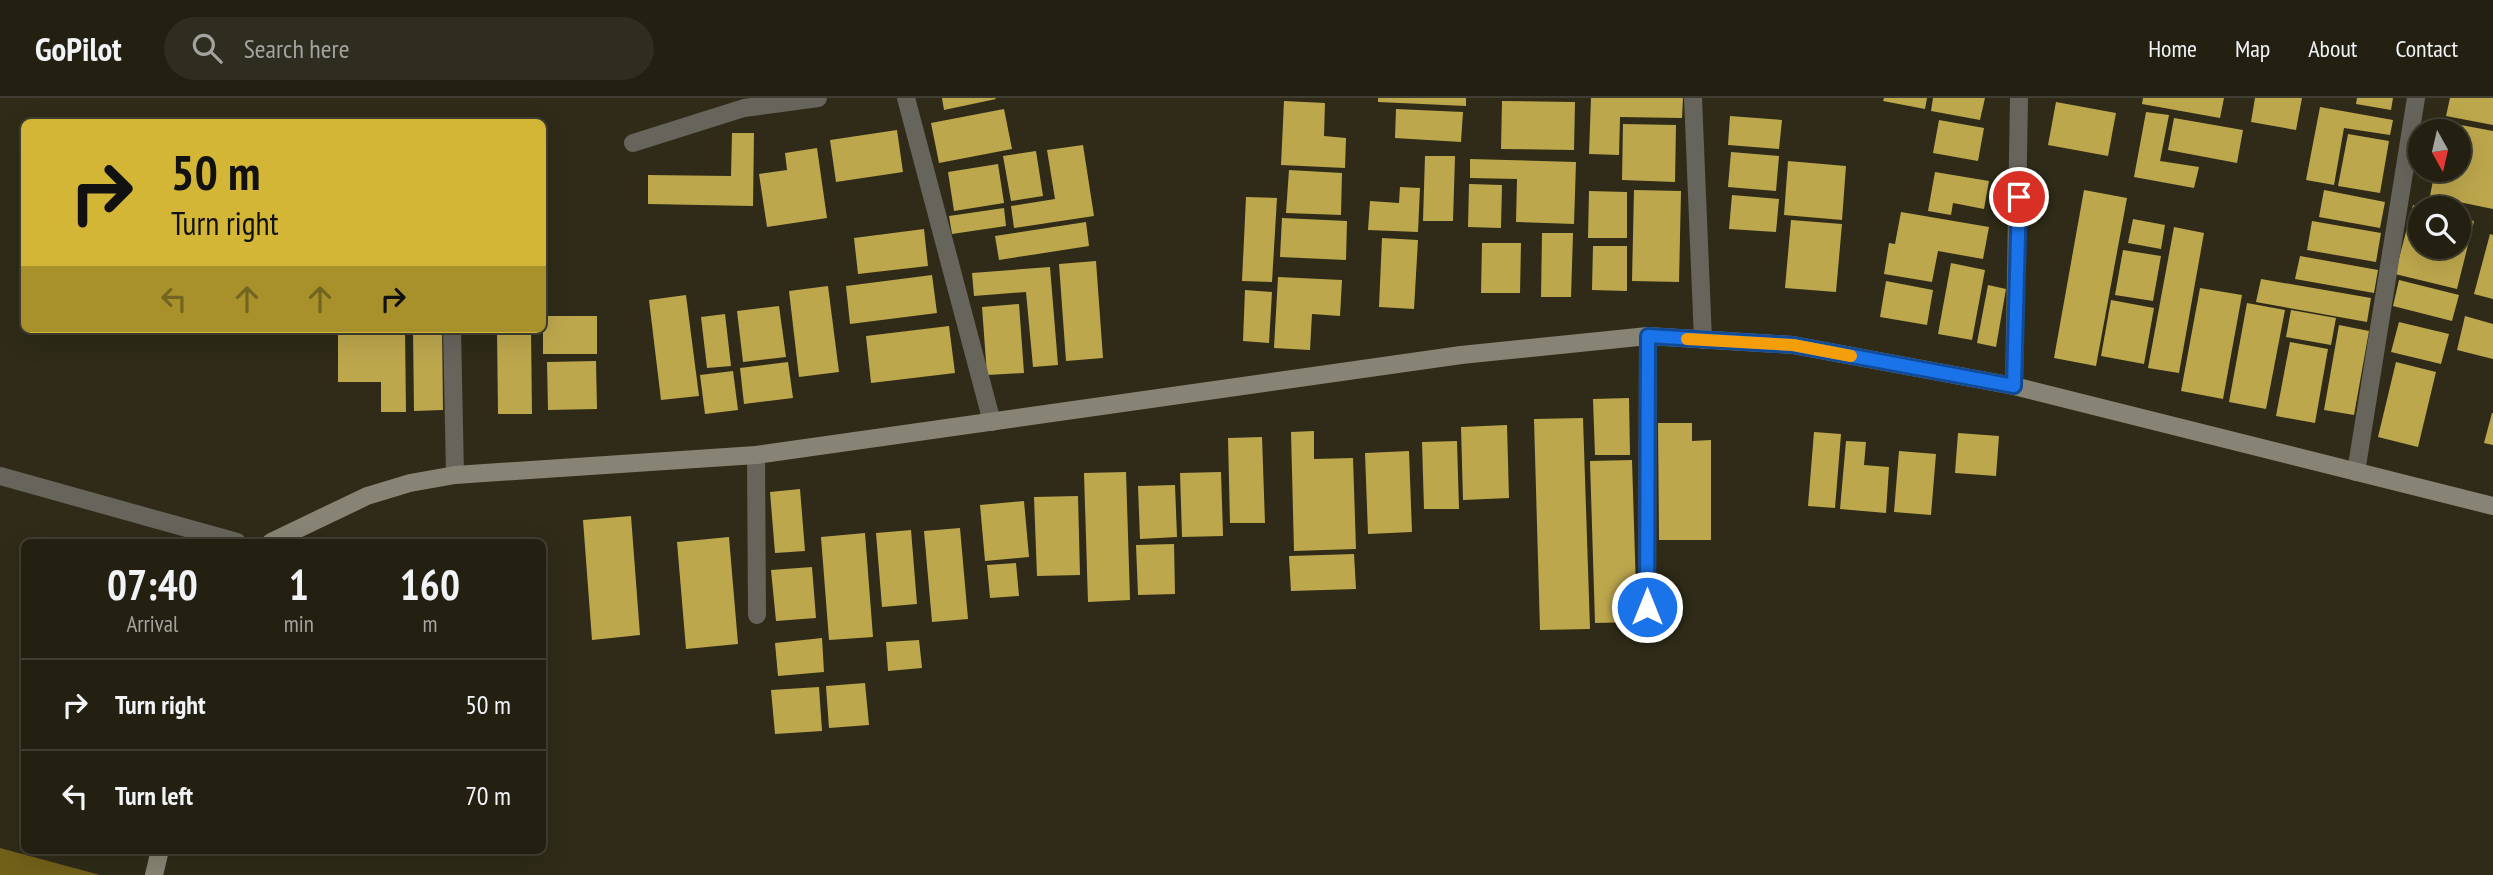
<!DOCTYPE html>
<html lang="en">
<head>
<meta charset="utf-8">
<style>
	:root { --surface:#232012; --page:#2f2d20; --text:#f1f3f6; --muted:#a3a39f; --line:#403e32 }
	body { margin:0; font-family:"PT Sans Narrow",sans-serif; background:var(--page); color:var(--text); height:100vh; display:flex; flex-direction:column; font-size:26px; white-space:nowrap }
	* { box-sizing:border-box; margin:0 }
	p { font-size:23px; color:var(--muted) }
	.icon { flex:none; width:38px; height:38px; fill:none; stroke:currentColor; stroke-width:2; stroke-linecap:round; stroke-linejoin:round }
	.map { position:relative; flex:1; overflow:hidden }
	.sheet { position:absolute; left:21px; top:441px; width:525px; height:315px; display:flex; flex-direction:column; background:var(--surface); border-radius:10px; box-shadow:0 7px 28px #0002,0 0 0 2px var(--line) }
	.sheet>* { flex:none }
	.hud { position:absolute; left:21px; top:21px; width:525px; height:214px; border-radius:10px; box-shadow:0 7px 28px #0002,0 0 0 2px var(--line); background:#d3b635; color:#111; overflow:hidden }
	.needle { width:46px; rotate:172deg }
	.controls { position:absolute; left:2408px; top:21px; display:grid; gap:14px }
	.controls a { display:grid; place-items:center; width:63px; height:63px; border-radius:50%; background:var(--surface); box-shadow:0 7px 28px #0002,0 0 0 2px var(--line); font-size:35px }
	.pin { position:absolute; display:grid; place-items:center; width:60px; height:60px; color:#fff; margin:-30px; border:4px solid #fff; border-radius:50%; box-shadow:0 2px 7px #0007 }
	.me { position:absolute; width:77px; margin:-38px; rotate:0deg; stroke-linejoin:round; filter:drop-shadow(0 0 5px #0008) }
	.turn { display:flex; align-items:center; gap:24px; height:147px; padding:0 35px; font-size:32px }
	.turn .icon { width:91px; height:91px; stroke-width:2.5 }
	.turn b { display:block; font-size:49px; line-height:60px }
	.lanes { display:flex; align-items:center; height:66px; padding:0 35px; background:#0003; justify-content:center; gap:35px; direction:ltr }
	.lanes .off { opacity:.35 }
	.eta { display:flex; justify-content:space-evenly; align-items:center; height:119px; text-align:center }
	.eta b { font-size:42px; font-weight:600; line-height:49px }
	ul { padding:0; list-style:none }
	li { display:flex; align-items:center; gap:21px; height:91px; padding:0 35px; border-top:2px solid var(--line) }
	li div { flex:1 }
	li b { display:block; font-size:26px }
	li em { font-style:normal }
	header { display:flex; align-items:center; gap:42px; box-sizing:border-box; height:98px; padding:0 35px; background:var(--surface); border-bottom:2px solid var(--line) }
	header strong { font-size:33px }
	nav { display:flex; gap:38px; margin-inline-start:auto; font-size:24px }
	.search { width:490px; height:63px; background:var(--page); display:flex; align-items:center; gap:18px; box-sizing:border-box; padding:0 24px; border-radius:38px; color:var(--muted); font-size:26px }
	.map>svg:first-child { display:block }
	.forest { fill:#726119 }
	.building { fill:#bda74d }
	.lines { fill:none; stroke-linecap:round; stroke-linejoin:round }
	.street { stroke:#66645b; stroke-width:18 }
	.secondary { stroke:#888475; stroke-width:18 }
	.route-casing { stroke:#114b97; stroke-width:18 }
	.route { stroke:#1a73e8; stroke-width:12 }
	.slow { stroke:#f59e0b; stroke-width:12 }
</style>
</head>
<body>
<header>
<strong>GoPilot</strong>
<div class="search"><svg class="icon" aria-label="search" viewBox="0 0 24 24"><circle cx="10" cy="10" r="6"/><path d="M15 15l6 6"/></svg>Search here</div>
<nav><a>Home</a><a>Map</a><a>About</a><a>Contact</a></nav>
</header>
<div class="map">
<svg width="2493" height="777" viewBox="0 0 2493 777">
	<rect width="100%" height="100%" fill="#2f2b18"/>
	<polygon class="forest" points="0,750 100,777 0,777"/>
	<g class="building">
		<polygon points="942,0 995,0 996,1 944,12"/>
		<polygon points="1378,0 1466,0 1466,8 1378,4"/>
		<polygon points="1591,0 1683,0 1682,20 1620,19 1619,57 1589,56"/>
		<polygon points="1884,0 1927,0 1925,11 1883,3"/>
		<polygon points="1933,0 1985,0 1980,22 1931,13"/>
		<polygon points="2143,0 2224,0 2220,20 2142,6"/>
		<polygon points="2255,0 2302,0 2296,32 2251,24"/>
		<polygon points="2357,0 2393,0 2391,12 2356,6"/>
		<polygon points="2450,0 2493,0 2493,27 2446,18"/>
		<polygon points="1284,3 1325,5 1324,38 1346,40 1345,70 1281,67"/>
		<polygon points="1502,3 1575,4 1574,52 1501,51"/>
		<polygon points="2056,4 2116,15 2108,58 2048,47"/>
		<polygon points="2320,9 2393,22 2390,37 2344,30 2334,87 2306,82"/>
		<polygon points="1004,11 1012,51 939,65 931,25"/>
		<polygon points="1396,11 1463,14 1461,44 1395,40"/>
		<polygon points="2146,14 2169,17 2160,63 2199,69 2194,90 2134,79"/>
		<polygon points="1730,18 1782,22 1779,51 1728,47"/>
		<polygon points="2174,20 2243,32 2237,65 2168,52"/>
		<polygon points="1939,22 1984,30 1978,63 1933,55"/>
		<polygon points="2445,24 2493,33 2493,111 2430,98 2435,72 2459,72 2459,33 2443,33"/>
		<polygon points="1623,26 1676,27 1675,84 1622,82"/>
		<polygon points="897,32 903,74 836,84 830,42"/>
		<polygon points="732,35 754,35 753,108 648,106 648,77 731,78"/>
		<polygon points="2348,36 2389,43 2380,95 2338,88"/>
		<polygon points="1083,47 1094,118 1014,130 1011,108 1055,101 1047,52"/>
		<polygon points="817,50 827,120 767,129 759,76 787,72 785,55"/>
		<polygon points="1036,53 1043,98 1011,103 1003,58"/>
		<polygon points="1731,54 1779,58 1776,93 1728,89"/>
		<polygon points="1425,58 1455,58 1453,123 1423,123"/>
		<polygon points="1470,61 1576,64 1574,126 1516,124 1517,81 1470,80"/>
		<polygon points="1788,63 1846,68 1842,122 1784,117"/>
		<polygon points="998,66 1004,105 954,113 948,74"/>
		<polygon points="1289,72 1342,75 1341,117 1286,115"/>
		<polygon points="1935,74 1989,83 1984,111 1953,105 1951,117 1928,113"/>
		<polygon points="1469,86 1502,87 1501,130 1468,129"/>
		<polygon points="1400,89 1420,90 1418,134 1368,132 1370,103 1399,105"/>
		<polygon points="1634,92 1681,93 1679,184 1632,183"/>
		<polygon points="2084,92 2127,100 2096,268 2054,260"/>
		<polygon points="2324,92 2385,104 2380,130 2319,119"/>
		<polygon points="1589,93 1627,94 1627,140 1588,140"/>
		<polygon points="1732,97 1779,101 1776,134 1729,131"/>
		<polygon points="1246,99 1277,100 1272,184 1242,183"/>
		<polygon points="2413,107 2420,109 2420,149 2459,149 2459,119 2474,123 2457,191 2395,176"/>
		<polygon points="1004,110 1006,128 952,136 949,118"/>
		<polygon points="1901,114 1989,129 1983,161 1938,153 1932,184 1884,176 1889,145 1895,146"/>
		<polygon points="1282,120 1347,123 1346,162 1280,159"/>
		<polygon points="2133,121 2165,127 2161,151 2128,145"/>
		<polygon points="1791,122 1842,126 1836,194 1785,190"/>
		<polygon points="2312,123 2381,135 2376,164 2307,152"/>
		<polygon points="1086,124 1089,148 999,162 995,138"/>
		<polygon points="2174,129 2204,135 2179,275 2148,270"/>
		<polygon points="924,131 928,168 858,176 854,140"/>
		<polygon points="1542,135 1573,135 1571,199 1541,199"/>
		<polygon points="2490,136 2493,137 2493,201 2474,196"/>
		<polygon points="1382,140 1418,142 1414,211 1379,209"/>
		<polygon points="1482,145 1521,145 1520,195 1481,195"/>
		<polygon points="1593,148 1627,148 1627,193 1592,192"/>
		<polygon points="2123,152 2161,158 2153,203 2115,197"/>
		<polygon points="2300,158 2378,172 2374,195 2295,181"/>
		<polygon points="1096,163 1103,260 1066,263 1059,166"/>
		<polygon points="1951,165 1985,172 1972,242 1938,236"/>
		<polygon points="1050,169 1058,267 1033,269 1026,194 974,198 972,175"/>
		<polygon points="932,177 937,215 850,226 846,188"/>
		<polygon points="1278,179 1342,182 1340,218 1312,216 1310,252 1274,250"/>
		<polygon points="2261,181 2371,200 2367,224 2256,204"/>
		<polygon points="2399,182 2459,197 2452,223 2393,208"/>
		<polygon points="1886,183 1933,192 1927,227 1880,219"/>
		<polygon points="1988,187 2006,191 1996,249 1977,245"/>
		<polygon points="828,188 839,274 799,279 789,193"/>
		<polygon points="2200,190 2242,197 2223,301 2181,293"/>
		<polygon points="1245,192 1272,194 1269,245 1243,243"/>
		<polygon points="686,197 699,298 661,302 649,202"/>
		<polygon points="2111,202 2154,210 2144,266 2101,258"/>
		<polygon points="2247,205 2285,212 2266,311 2229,304"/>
		<polygon points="1019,206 1024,275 987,277 982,209"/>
		<polygon points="779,208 786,259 743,264 737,213"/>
		<polygon points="2291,212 2336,220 2331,247 2286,239"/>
		<polygon points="725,216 731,268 707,270 701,219"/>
		<rect x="543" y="218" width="54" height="38"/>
		<polygon points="2465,218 2493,226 2493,261 2457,252"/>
		<polygon points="2399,224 2449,236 2441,266 2391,254"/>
		<polygon points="2339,227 2369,233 2354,317 2324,312"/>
		<polygon points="949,228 955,275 871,285 866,238"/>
		<polygon points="338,231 405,231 406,314 381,314 381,284 338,284"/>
		<polygon points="413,231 442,231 443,312 414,313"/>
		<polygon points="497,231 531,231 532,316 498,316"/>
		<polygon points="2290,244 2328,251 2315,325 2276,318"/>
		<polygon points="596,263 597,311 548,312 547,264"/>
		<polygon points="788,264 793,300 744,306 740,270"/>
		<polygon points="2396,264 2436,274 2418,349 2378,339"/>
		<polygon points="733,273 738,312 705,316 700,277"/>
		<polygon points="1629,300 1630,357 1595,357 1593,301"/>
		<polygon points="2492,315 2493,315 2493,347 2484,345"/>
		<polygon points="1583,320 1590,531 1540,532 1534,321"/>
		<polygon points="1658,325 1692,325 1692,343 1711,342 1711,442 1659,442"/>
		<polygon points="1507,327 1509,400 1463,402 1461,329"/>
		<polygon points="1314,333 1314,361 1353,360 1356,451 1294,453 1291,334"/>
		<polygon points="1814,334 1841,336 1835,410 1808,408"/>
		<polygon points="1958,335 1999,338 1996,378 1955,375"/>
		<polygon points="1262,339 1265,425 1230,425 1228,340"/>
		<polygon points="1457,343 1459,411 1424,411 1422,344"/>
		<polygon points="1846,343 1866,344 1864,367 1889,369 1886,415 1840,411"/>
		<polygon points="1409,353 1412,434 1368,436 1365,355"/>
		<polygon points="1899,353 1936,356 1931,417 1894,414"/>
		<polygon points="1632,362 1637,524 1595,525 1590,363"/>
		<polygon points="1126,374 1130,502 1088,504 1084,375"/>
		<polygon points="1221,374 1223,438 1182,439 1180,375"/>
		<polygon points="1175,387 1177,439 1140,441 1138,388"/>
		<polygon points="800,391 805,453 775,455 770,394"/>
		<polygon points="1078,398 1080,477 1037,478 1034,399"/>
		<polygon points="1024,403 1029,459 985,463 980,407"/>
		<polygon points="631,418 640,537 592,542 583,422"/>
		<polygon points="960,430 968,521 932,524 924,433"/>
		<polygon points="911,432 917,506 882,509 876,435"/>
		<polygon points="865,435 873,539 829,542 821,439"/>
		<polygon points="729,439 738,546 686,551 677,444"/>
		<polygon points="1174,446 1175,496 1138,497 1136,447"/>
		<polygon points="1354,456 1356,491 1291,493 1289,458"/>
		<polygon points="1016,465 1019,498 990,500 987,467"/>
		<polygon points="812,469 816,520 776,523 771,472"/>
		<polygon points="822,540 824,574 778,578 775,545"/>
		<polygon points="919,542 922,570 888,573 886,544"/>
		<polygon points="865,585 869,627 829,630 826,588"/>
		<polygon points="819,589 822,633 775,636 771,592"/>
	</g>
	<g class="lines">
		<g class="street">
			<polyline points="906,0 992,324"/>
			<polyline points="1693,0 1703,242"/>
			<polyline points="633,45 744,10 818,0"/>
			<polyline points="452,231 455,377"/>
			<polyline points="2014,288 2019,0"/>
			<polyline points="756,357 757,517"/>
			<polyline points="2356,374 2416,0"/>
			<polyline points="0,378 237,444"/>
			<polyline points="1647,509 1648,238"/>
		</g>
		<g class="secondary">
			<polyline points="271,444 367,398 410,385 455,377 756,357 1461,257 1648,238 1793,247 2014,288 2493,408"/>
			<polyline points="154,777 160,752"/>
		</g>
	</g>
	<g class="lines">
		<defs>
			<polyline id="route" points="1647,509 1648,238 1793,247 2014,288 2019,99"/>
		</defs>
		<use href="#route" class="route-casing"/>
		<use href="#route" class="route"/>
		<polyline class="slow" points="1687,241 1793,247 1851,258"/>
	</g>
</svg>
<div class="controls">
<a><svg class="needle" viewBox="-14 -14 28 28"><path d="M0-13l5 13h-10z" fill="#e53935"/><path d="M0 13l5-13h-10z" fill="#a3a39f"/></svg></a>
<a><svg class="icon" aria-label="search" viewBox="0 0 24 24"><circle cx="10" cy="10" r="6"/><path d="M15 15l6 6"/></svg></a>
</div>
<div class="pin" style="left:2019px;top:99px;background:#d93025"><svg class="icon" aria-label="arrive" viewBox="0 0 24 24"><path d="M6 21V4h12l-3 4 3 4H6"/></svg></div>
<svg class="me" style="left:1647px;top:509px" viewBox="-20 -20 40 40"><circle r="17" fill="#1a73e8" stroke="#fff" stroke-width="3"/><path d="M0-11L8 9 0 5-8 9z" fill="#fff"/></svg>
<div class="hud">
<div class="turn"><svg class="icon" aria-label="right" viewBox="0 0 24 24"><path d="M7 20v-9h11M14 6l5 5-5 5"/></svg><div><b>50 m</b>Turn right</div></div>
<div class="lanes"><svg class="icon off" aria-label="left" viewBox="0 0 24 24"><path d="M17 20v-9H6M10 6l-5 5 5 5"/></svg><svg class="icon off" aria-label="ahead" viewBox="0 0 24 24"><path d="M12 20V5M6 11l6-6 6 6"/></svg><svg class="icon off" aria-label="ahead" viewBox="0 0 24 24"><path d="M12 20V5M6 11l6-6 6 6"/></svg><svg class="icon" aria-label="right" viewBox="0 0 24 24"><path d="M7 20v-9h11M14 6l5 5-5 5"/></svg></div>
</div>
<section class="sheet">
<div class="eta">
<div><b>07:40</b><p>Arrival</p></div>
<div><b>1</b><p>min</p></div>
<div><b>160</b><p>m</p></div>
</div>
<ul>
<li><svg class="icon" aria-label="right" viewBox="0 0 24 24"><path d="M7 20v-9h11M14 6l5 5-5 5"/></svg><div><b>Turn right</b></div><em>50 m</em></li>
<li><svg class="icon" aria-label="left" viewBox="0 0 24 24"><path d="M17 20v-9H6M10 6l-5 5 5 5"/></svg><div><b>Turn left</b></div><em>70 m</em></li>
</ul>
</section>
</div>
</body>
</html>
